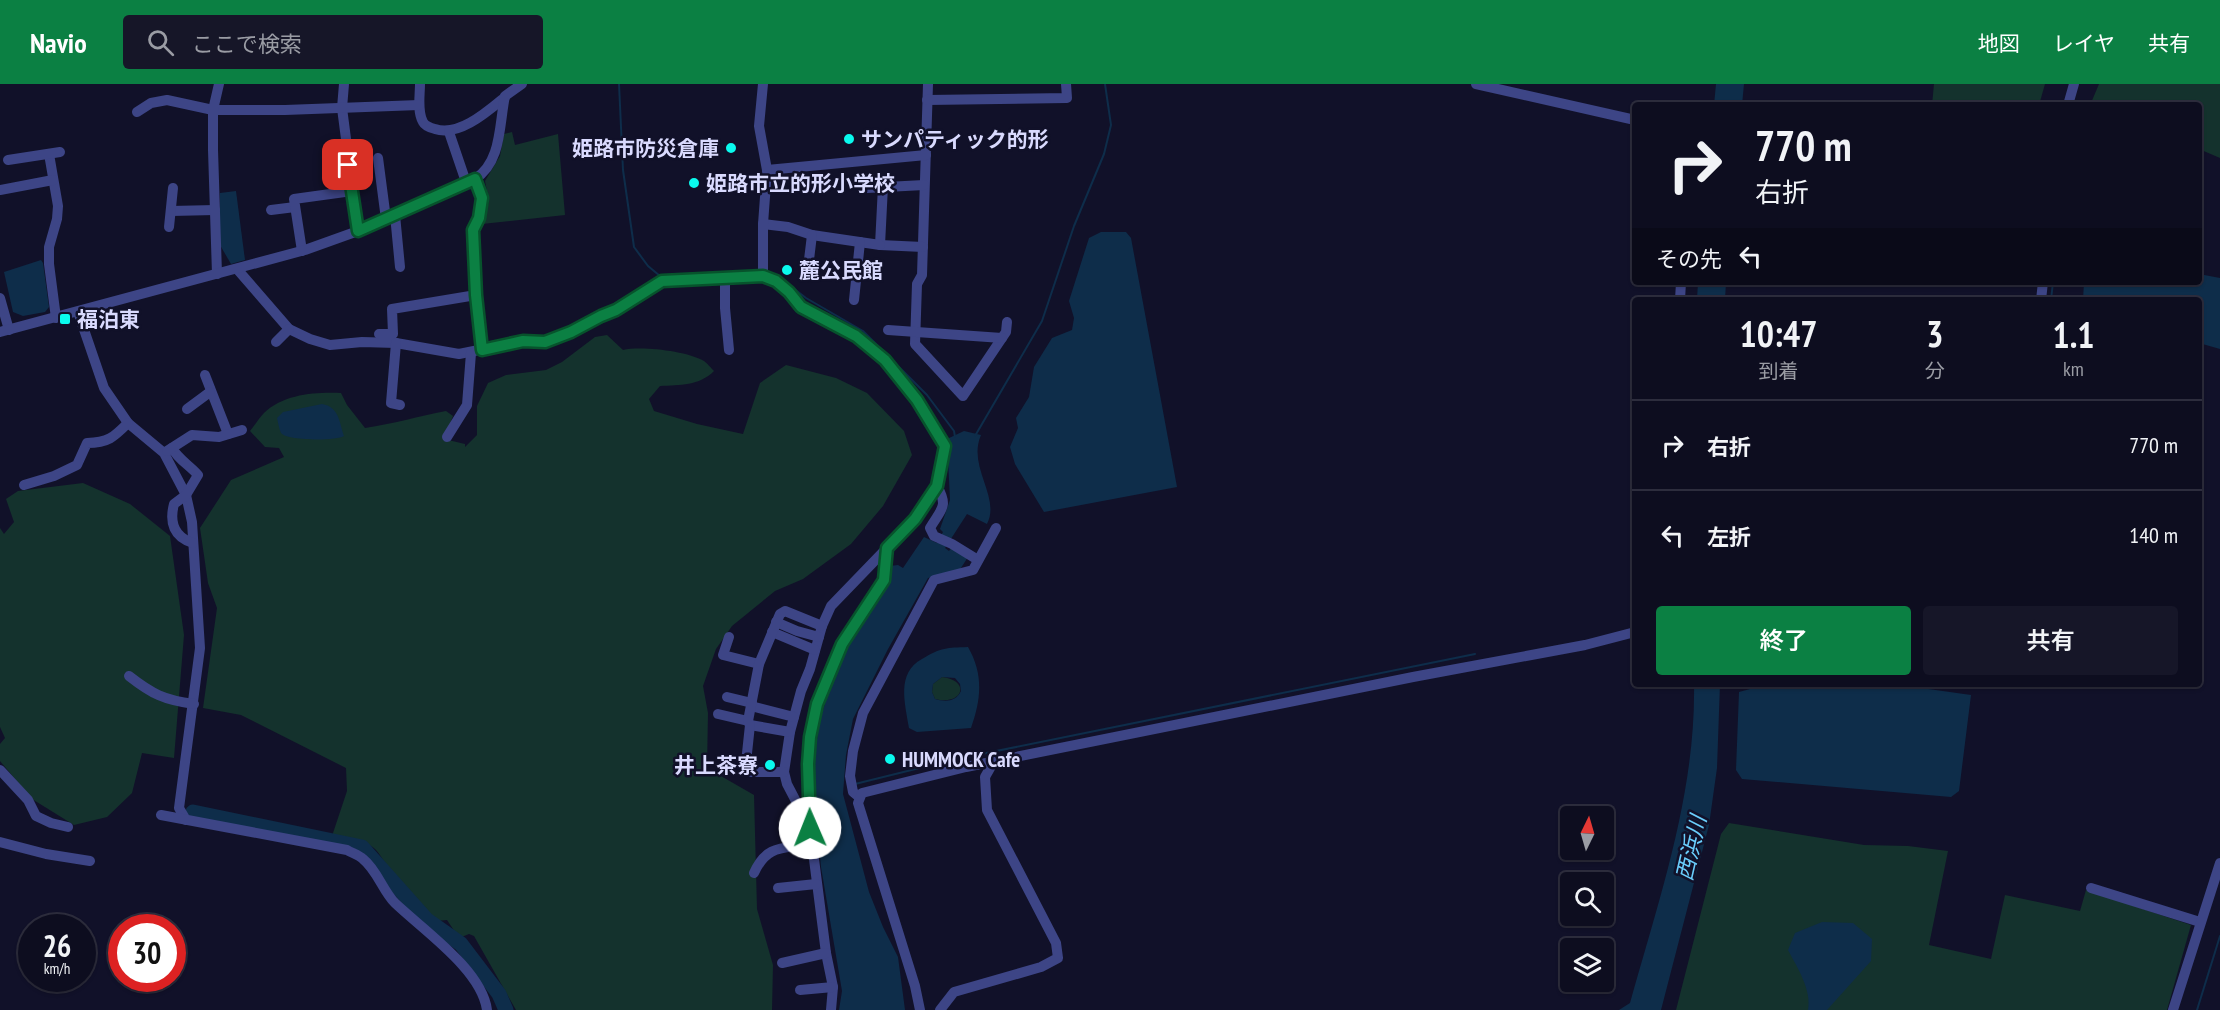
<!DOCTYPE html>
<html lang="ja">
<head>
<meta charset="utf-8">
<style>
	:root { --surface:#0d0d1f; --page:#161628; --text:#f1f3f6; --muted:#9a9ca4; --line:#2d2d3d; --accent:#0b8043 }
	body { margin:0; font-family:"PT Sans Narrow","Noto Sans JP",sans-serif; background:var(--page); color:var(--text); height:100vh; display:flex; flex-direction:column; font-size:22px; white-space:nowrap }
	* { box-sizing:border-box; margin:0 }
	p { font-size:20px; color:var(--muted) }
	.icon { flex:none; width:33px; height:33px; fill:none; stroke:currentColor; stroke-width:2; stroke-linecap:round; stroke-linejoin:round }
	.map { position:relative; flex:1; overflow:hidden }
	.panel { position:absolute; left:1632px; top:213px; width:570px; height:390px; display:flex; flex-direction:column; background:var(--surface); border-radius:6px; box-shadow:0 2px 4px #0004,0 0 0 2px var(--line) }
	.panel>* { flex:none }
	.banner { position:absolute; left:1632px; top:18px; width:570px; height:183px; border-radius:6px; box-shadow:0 2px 4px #0004,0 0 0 2px var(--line); background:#0d0d1f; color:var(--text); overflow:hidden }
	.needle { width:39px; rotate:5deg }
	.tools { position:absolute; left:1560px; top:722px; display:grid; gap:12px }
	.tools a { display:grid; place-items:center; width:54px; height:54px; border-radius:6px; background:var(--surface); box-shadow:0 2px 4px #0004,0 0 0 2px var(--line); font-size:30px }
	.speed { position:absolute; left:18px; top:830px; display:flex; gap:12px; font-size:30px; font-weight:700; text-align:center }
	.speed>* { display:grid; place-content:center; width:78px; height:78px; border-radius:50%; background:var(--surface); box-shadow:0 2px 4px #0004,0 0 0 2px var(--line); line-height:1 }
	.speed small { font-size:15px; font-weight:400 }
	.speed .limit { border:9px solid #d22; background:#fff; color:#111 }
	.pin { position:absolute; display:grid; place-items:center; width:51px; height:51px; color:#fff; margin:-26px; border-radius:12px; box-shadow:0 3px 9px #0006 }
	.me { position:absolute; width:66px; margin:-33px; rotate:359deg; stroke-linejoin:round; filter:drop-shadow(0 0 4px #0008) }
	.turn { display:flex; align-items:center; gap:21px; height:126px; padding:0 24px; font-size:27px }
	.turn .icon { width:78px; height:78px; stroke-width:2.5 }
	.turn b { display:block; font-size:42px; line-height:51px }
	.then { display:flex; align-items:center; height:57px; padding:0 24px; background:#0003; gap:12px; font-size:22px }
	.eta { display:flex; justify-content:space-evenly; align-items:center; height:102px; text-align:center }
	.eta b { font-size:36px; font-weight:600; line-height:42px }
	.primary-button { display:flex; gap:12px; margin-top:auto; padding:12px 24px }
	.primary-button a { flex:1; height:69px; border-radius:6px; background:var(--accent); color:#fff; font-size:24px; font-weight:600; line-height:69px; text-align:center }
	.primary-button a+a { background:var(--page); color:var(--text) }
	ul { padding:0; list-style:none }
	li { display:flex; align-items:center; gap:18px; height:90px; padding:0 24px; border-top:2px solid var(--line) }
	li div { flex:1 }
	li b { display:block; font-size:22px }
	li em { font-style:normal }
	header { display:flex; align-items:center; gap:36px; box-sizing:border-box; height:84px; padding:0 30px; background:var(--accent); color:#fff }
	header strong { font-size:28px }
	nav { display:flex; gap:33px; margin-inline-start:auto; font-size:21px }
	.search { width:420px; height:54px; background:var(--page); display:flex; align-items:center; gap:15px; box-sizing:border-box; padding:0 21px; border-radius:6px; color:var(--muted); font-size:22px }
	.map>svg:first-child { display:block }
	.green { fill:#14322d }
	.water { fill:#0e2d4a; fill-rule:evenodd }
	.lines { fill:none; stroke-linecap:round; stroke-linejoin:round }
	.stream { stroke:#0e2d4a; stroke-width:2 }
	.river { stroke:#0e2d4a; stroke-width:15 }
	.minor { stroke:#3d4586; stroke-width:10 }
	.route-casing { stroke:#07532c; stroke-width:15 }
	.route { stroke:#0b8043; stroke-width:10 }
	.poi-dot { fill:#0afaee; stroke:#111129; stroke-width:2 }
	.labels { text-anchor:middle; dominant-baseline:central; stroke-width:5; stroke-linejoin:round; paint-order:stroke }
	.poi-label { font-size:21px; font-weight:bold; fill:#d9dafe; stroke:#111129; text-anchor:start }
	.water-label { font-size:22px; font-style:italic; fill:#6acefc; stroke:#111129 }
</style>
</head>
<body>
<header>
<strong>Navio</strong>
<div class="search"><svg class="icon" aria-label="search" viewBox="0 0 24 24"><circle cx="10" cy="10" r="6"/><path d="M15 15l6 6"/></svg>ここで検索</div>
<nav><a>地図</a><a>レイヤ</a><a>共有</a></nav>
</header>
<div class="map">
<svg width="2220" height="926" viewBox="0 0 2220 926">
	<rect width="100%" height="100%" fill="#111129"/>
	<g class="green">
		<polygon points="1934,0 2045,0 2039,21 1932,21"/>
		<polygon points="2099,0 2220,0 2220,74 2199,65 2199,21 2095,21 2091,19"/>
		<polygon points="512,48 515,61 558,50 565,131 482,140 489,117 485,97 500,72 504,50"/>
		<path d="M607,251L623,266C642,262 686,267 704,277C707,279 711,284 714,287C699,302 680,301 660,302L649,315L654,327L697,340L743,350L760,299L786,281L836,294L867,309L904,347L912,371L883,422L851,460L803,495L775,507L732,542L716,565L703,602L708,629L707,684L754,711L757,825L773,881L772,926H516L474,852L469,850L459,854L447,836L436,837L424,831L401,800H397L389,789L390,784C384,779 381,771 375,765C365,755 345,754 332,752L347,707L346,684L241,631L203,624L217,524L208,499L200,444L231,396L284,373L279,364L265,363L250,347C255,341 259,334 264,329C284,310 315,308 341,309L347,321L365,344C393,340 419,332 446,327L453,332L444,355L465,360V363L477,351V322L488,299L506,291L546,286L562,278L595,253Z"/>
		<polygon points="83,399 130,420 170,452 184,551 174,674 142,669 132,709 107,733 74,741 32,715 0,677 0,660 5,654 0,643 0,444 4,450 14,438 6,415 18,407"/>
		<path d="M942,593C972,597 962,622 935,615L932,608L933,600Z"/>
		<polygon points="1729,739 1864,761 1908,762 1948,767 1929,861 1991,875 2005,811 2080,827 2086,806 2191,841 2167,926 1676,926 1721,750"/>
	</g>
	<g class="water">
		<polygon points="1716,0 1744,0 1742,21 1714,21"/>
		<polygon points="236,107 245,176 231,180 220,161 220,109"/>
		<polygon points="1101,148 1126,148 1131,154 1177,403 1044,428 1015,380 1010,363 1018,344 1016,334 1029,313 1034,283 1052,254 1072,246 1074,234 1069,217 1089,154"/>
		<polygon points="41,176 43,179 49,223 45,228 23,232 13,228 4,188"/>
		<polygon points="2199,190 2220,194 2220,265 2199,259 2199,216 2083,216 2084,198 2199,198"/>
		<polygon points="1698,198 1726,198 1725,216 1697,216"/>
		<path d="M322,320C339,323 339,337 344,352C337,357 287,357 281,349C279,345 278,338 277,334L283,328Z"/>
		<path d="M964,347L981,351C967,383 1001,413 987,440L967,430L945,464L949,467L952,463L968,473L959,487L928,494L888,565L853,635L846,671L843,710L869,808L883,843L898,873L905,926H839L842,907L821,783L812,693L819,640L830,602L847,563L889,500L890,482L898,481L903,484L924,453L937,459L943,448L940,445L950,416L947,355Z"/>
		<path d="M968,563C984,591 981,616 971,644L917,648L909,644C905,619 896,589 922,575C942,563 946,564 968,563ZM942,593L955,594L960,600L961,607C956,618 945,618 935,615L932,608L933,600Z"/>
		<path d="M1694,600H1720L1717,684L1709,741L1661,926H1619L1630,919C1659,815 1696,709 1694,600Z"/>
		<polygon points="1752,600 1893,600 1971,611 1959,707 1951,713 1742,695 1736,686 1739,608 1750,605"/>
		<path d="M1822,838L1853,839L1872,855L1871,877L1827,926H1808C1812,906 1797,883 1788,866L1795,849Z"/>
	</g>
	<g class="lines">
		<g class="stream">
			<polyline points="619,0 623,86 634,163 648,182 660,192 662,192"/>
			<polyline points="713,189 758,187"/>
			<polyline points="780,194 806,214 863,247 927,311 954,347 955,353"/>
			<polyline points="2051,216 2053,198"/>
			<polyline points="975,352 1042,237 1074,142 1104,70 1111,41 1105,0"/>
			<polyline points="855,700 952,676 1475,570"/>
			<polyline points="2197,926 2220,852"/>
		</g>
		<polyline class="river" points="193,728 362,763 427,836 461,860 499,910 506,926"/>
		<g class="minor">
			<polyline points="344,0 342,24 358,147"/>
			<path d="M420,0C420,11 417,28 423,38C425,42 431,44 435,45C459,53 488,27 505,13"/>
			<polyline points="928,0 922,191 917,200 915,260 963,312 1006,248 1007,238"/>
			<polyline points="1476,0 1635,36"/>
			<polyline points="927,16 1067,14 1066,0"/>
			<polyline points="2068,21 2074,0"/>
			<polyline points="137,28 151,19 167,16 213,26 285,26 419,21"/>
			<polyline points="449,48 466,98"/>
			<polyline points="49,70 58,122 57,135 49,163 49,180 56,234"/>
			<polyline points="378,74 386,135"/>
			<polyline points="8,76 60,68"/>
			<polyline points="767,86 926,71"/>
			<polyline points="475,95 482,114 479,134 473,146 476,211 482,266"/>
			<polyline points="883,102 880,161 923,163"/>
			<polyline points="867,104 924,101"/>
			<polyline points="0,106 53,96"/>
			<polyline points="271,126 295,123"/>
			<polyline points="171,127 215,126"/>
			<polyline points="395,131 400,183"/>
			<polyline points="763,140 788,143 812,151 880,161"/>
			<polyline points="169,143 173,104"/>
			<polyline points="302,167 294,115 352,107"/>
			<polyline points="808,184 812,151"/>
			<polyline points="237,185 289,245 310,255 330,261 362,258 396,259 459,270 523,257 545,258 616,226 662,197 763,192 776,197 789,208 801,223 856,253 885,276 917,316 945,362 937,402 915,435 831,522 822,542 810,585 801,607 790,648 784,688 787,700 810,744 826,869 833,903 831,926"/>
			<polyline points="217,190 213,66 213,26 219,0"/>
			<polyline points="763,192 763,140 767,86 759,42 763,0"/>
			<polyline points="725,194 725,224 729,266"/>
			<polyline points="0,214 9,246"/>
			<polyline points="854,216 860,158"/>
			<polyline points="1680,216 1681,198"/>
			<polyline points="2041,216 2043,198"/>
			<polyline points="78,228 104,304 128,339 164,369 186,411 192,438 200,564 179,724 186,736"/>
			<polyline points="888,246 1002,254"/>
			<path d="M0,248L305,166L358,147L475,95C502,78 499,40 505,12L522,0"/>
			<polyline points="379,250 393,250 392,225 476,211"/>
			<polyline points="276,258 289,245"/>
			<polyline points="396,259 391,319 400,321"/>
			<polyline points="205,291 228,350"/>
			<polyline points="187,325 210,308"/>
			<polyline points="447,353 467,321 471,269"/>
			<path d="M172,364C178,375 189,381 198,391L186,411L174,420C169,439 174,453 193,459"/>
			<polyline points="167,367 192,351 219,353 242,346"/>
			<path d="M24,401L54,392L77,381L87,359C108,359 114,353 128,339"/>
			<path d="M937,402C949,423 941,425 930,444L934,452L952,460L978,476"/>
			<polyline points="776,538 797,547 819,553"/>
			<polyline points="772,548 815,566"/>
			<polyline points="729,553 723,571 759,580"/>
			<path d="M129,592C152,610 164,616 194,620"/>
			<polyline points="727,613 752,619"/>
			<polyline points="751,622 794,633"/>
			<polyline points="718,630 748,637"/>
			<polyline points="750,641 790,648"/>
			<polyline points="0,686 28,716 36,732 51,739 68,743"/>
			<polyline points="784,688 745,688 750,641 748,637 759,580 780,530 785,527 822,542"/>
			<polyline points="859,713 853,708 850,692 853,667 863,629 934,496 973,486 996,444"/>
			<path d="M161,731L347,766C352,769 359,771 363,775C377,786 383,807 395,819C423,846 482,886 487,926"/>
			<polyline points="810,742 808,680 810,653 817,620 842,560 884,496 887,464"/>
			<polyline points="0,758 46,770 90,777"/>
			<path d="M754,789C767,760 783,765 811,760"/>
			<polyline points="778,804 816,800"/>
			<polyline points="2091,804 2200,838"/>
			<polyline points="782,879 826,869"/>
			<polyline points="800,906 833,903"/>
			<polyline points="920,926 915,902 858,719 862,709 966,683 1413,593 1585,561 1635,548"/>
			<polyline points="940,926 954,908 1041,883 1058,874 1056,859 987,726 985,693 994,677"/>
			<polyline points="2173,926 2220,779"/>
		</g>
	</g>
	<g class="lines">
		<defs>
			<polyline id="route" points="348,81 358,147 475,95 482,114 479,134 473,146 476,211 482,266 523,257 545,258 571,248 601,232 616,226 662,197 763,192 776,197 789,208 801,223 856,252 885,276 917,316 945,362 937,402 915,435 887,464 884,496 842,560 817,620 810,653 808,680 810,744"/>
		</defs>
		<use href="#route" class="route-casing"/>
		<use href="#route" class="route"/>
	</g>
	<g class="poi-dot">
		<circle cx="849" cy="55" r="6"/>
		<circle cx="731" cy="64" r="6"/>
		<circle cx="694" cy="99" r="6"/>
		<circle cx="787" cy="186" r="6"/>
		<rect x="59" y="229" width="12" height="12" rx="3"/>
		<circle cx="890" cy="675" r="6"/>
		<circle cx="770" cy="681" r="6"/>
	</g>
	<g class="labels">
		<g class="poi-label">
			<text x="861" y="55">サンパティック的形</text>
			<text x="719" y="64" text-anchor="end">姫路市防災倉庫</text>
			<text x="706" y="99">姫路市立的形小学校</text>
			<text x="799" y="186">麓公民館</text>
			<text x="77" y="235">福泊東</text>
			<text x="902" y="675">HUMMOCK Cafe</text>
			<text x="758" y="681" text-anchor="end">井上茶寮</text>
		</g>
		<g class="water-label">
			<text transform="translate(1691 764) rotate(-77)">西浜川</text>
		</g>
	</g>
</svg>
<div class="tools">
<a><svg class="needle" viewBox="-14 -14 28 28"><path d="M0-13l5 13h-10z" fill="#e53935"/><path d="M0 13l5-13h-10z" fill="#9a9ca4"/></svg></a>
<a><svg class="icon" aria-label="search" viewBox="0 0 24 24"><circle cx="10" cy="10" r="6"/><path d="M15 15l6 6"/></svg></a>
<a><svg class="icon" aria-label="layers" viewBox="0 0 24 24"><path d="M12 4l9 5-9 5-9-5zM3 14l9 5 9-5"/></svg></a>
</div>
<div class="speed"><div>26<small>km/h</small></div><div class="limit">30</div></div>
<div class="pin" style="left:348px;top:81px;background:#d93025"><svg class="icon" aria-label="arrive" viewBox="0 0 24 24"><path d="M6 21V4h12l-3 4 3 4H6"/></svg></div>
<svg class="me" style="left:810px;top:744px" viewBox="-20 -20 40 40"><circle r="19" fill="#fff"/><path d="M0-13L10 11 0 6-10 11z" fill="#0b8043"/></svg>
<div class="banner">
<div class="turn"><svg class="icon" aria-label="right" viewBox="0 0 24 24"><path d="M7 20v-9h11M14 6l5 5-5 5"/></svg><div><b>770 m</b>右折</div></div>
<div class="then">その先<svg class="icon" aria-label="left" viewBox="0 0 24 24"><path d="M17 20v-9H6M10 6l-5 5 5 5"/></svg></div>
</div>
<section class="panel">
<div class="eta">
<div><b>10:47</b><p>到着</p></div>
<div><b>3</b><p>分</p></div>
<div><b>1.1</b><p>km</p></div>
</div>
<ul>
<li><svg class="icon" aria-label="right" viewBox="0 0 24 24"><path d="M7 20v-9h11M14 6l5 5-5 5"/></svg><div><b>右折</b></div><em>770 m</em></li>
<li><svg class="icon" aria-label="left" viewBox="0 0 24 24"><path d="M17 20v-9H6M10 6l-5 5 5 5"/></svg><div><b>左折</b></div><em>140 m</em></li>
</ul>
<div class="primary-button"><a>終了</a><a>共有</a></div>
</section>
</div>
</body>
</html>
